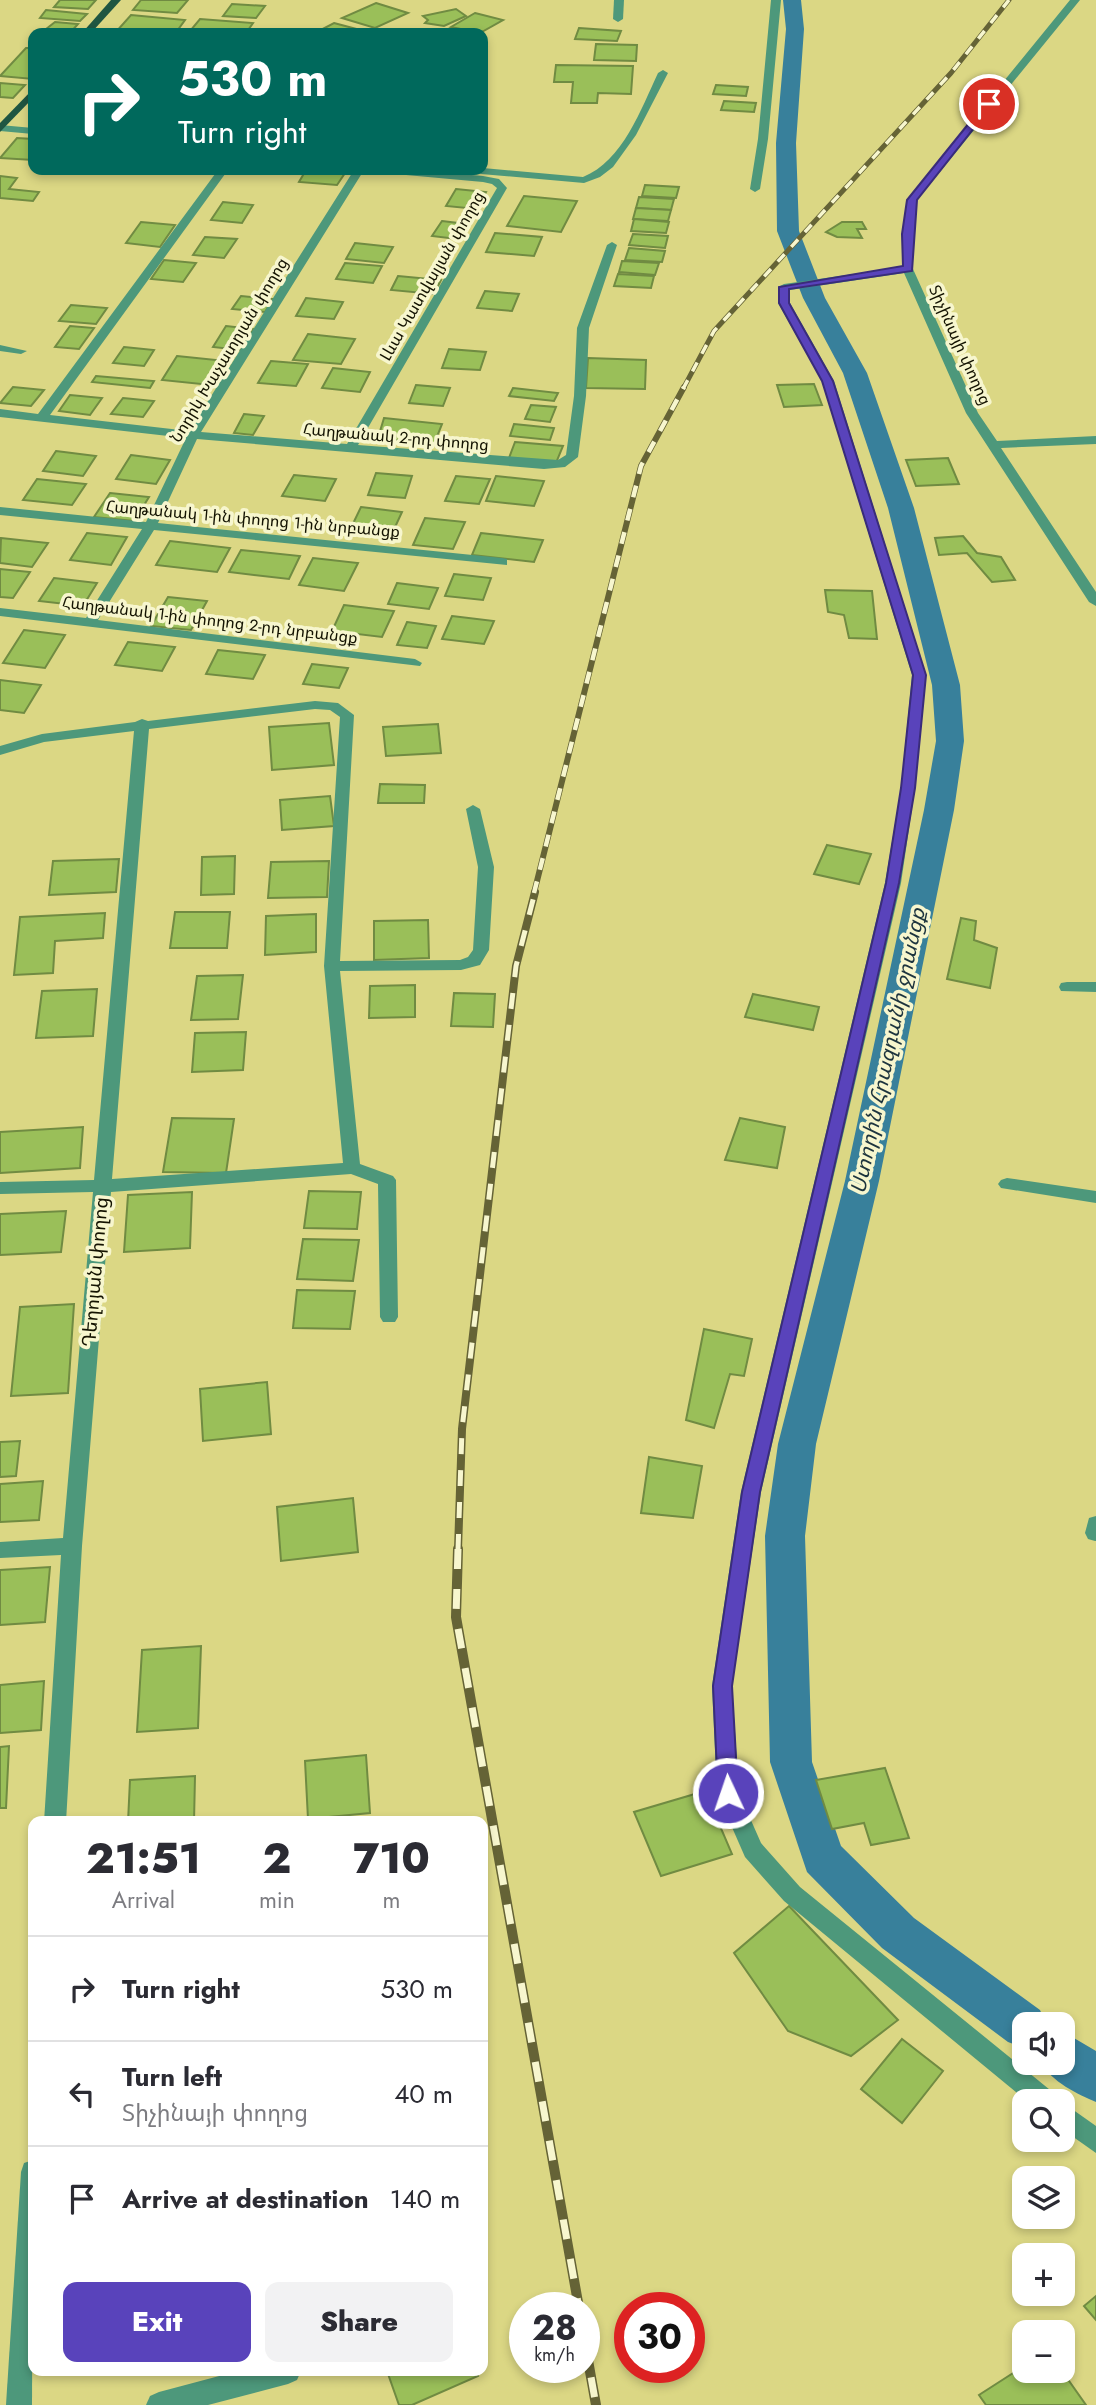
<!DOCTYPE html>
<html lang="en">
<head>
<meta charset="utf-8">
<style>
	:root { --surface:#fff; --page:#f2f2f3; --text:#2b2b33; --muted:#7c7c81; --line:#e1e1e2; --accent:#5943bb }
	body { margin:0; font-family:Jost,"Noto Sans Armenian",sans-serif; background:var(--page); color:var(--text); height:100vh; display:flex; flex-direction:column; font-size:26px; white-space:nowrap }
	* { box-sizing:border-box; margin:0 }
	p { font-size:23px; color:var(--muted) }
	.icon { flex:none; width:38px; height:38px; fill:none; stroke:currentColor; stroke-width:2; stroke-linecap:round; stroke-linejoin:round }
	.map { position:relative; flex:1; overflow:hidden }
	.panel { position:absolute; left:28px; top:1816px; width:460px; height:560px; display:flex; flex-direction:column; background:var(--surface); border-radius:14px; box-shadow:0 4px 10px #0003 }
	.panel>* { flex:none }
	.banner { position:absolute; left:28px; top:28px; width:460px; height:147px; border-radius:14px; box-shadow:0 4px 10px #0003; background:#00695c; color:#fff; overflow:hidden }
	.controls { position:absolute; left:1012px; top:2012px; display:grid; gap:14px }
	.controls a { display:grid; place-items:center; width:63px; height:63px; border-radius:14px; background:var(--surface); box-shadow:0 4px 10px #0003; font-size:35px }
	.speed { position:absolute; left:509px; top:2292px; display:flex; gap:14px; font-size:35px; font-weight:700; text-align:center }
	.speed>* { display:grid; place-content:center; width:91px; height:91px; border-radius:50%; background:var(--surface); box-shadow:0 4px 10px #0003; line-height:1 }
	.speed small { font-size:18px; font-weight:400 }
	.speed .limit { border:10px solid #d22; background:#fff; color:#111 }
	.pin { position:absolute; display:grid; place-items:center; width:60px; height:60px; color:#fff; margin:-30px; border:4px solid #fff; border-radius:50%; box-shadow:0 2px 7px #0007 }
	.me { position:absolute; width:77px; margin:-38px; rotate:357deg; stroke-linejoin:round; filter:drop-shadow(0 0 5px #0008) }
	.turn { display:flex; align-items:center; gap:24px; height:147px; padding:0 35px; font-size:32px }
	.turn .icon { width:91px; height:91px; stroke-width:2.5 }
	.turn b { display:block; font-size:49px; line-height:60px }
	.eta { display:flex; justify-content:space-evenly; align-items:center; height:119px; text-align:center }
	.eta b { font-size:42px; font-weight:800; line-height:49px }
	.action { display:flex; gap:14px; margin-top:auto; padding:14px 35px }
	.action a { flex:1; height:80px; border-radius:14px; background:var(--accent); color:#fff; font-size:28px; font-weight:800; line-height:80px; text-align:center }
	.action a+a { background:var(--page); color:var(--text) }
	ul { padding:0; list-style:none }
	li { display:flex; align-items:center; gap:21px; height:105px; padding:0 35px; border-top:2px solid var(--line) }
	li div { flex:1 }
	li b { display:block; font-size:26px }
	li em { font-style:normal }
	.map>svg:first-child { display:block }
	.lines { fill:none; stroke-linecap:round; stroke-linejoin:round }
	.canal { fill:#38809b; fill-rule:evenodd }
	.building { fill:#9abf59; stroke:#708b42; stroke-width:2 }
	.minor { fill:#4d987b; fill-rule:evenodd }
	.major { fill:#1f5642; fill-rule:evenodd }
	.rail-far3-casing { stroke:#656336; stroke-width:5 }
	.rail-far2-casing { stroke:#656336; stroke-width:6 }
	.rail-far1-casing { stroke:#656336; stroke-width:8 }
	.rail-casing { stroke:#656336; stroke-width:10 }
	.rail-far3 { stroke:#f7f6ce; stroke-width:3.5; stroke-dasharray:10; stroke-linecap:butt }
	.rail-far2 { stroke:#f7f6ce; stroke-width:4.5; stroke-dasharray:12; stroke-linecap:butt }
	.rail-far1 { stroke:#f7f6ce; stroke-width:5; stroke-dasharray:16; stroke-linecap:butt }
	.rail { stroke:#f7f6ce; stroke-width:7; stroke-dasharray:20; stroke-linecap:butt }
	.route { fill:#5943bb; stroke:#3a2c7a; stroke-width:2 }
	.labels { text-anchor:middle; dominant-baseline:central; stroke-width:7; stroke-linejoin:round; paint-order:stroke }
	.far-street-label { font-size:16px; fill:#131200; stroke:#f7f6ce }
	.street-label { font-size:19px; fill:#131200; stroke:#f7f6ce }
	.water-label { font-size:21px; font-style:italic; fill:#1d343e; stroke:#f7f6ce }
</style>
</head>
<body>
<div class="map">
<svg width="1096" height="2405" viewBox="0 0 1096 2405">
	<rect width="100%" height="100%" fill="#dbd784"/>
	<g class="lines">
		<g class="canal">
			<polygon points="783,0 801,0 804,29 796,143 799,231 825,298 867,373 914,508 960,685 964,741 954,810 879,1181 816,1444 805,1536 812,1762 841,1846 914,1918 1040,2010 1047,2025 1024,2025 1024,2048 1008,2042 882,1948 807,1872 770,1762 765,1536 778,1444 845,1181 924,810 936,741 932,685 888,508 843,373 803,298 777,231 776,143 786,29"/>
			<path d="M1062,2031L1096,2051V2102C1079,2095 1050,2081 1042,2063H1062Z"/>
		</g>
	</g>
	<g class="building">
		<polygon points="60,0 96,0 88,9 54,7"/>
		<polygon points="141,0 188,0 177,13 133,10"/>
		<polygon points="376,3 408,13 375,28 342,18"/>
		<polygon points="232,4 265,6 256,18 223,16"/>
		<polygon points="456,9 466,16 444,26 425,23 428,20 423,16"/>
		<polygon points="46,10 87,14 80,21 40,18"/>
		<polygon points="475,13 503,20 480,33 451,27"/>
		<polygon points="131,15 185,20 177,31 150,29 146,33 115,33"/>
		<polygon points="200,19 253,23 246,33 190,31"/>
		<polygon points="55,22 78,24 70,33 41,33"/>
		<polygon points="334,23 364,31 315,33"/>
		<polygon points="579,28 621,31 617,41 575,39"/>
		<polygon points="596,44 637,45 636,61 594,60"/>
		<polygon points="26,48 33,48 33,79 0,76"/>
		<polygon points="556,65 633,66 631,94 598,93 597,103 571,103 573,82 554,82"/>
		<polygon points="0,83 25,85 13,98 0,97"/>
		<polygon points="716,85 748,87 746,96 713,94"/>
		<polygon points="724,101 756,103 754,112 721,110"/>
		<polygon points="17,138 33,139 33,160 0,158"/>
		<polygon points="306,170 345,173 337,185 299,182"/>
		<polygon points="0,176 17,178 9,189 39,192 33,201 0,198"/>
		<polygon points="645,185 679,187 676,198 642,196"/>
		<polygon points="456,189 486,192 477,209 446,206"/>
		<polygon points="524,196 577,201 561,232 507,226"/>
		<polygon points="639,197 674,199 671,210 636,208"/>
		<polygon points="223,202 253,205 242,223 211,220"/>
		<polygon points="636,208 671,210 668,221 633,219"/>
		<polygon points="634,219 669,222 666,233 631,231"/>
		<polygon points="442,221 467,224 457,239 432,236"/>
		<polygon points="141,222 175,225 160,247 126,243"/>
		<polygon points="842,222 862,222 866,229 857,229 862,238 837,237 826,232"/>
		<polygon points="495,233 542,237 534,256 486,252"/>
		<polygon points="633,234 668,236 665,248 629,245"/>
		<polygon points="205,237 237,239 224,258 193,255"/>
		<polygon points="355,243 393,247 384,263 346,259"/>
		<polygon points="629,248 665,251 662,262 625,260"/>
		<polygon points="164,260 196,263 183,282 151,279"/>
		<polygon points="622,261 659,263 655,275 619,272"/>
		<polygon points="345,263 382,266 373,283 336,279"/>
		<polygon points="618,274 654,276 651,288 614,286"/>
		<polygon points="398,276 441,280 434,294 391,290"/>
		<polygon points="485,291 519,294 512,311 477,308"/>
		<polygon points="241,296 273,299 265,312 232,309"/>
		<polygon points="306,298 343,302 334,319 296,316"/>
		<polygon points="71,305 107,308 96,324 59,321"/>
		<polygon points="70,326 94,328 79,349 55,347"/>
		<polygon points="226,326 253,329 240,350 213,347"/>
		<polygon points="308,334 355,339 341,364 293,360"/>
		<polygon points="124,347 154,350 144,366 113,363"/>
		<polygon points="449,349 486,352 480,370 442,368"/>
		<polygon points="177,356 226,361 211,385 162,380"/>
		<polygon points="588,358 646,360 645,389 586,388"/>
		<polygon points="271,361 308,364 296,386 258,383"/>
		<polygon points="333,368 370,372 360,392 322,388"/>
		<polygon points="96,376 154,381 150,388 92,382"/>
		<polygon points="814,384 822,405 784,407 777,385"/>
		<polygon points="416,385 450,388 443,406 409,403"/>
		<polygon points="13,387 44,390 31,406 0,403"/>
		<polygon points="513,388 558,393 554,401 509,396"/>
		<polygon points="70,395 102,398 90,415 59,411"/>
		<polygon points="123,398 154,401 143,417 111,414"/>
		<polygon points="531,405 556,407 550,422 525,419"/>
		<polygon points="244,414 264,416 253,435 234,433"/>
		<polygon points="384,418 442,424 434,444 378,438"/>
		<polygon points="514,424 554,428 550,440 510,436"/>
		<polygon points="515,442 563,446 556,463 509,458"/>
		<polygon points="56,451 96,456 83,476 43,471"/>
		<polygon points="131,455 170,460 156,484 116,479"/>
		<polygon points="948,458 959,484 916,486 906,460"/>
		<polygon points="376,473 412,476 405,498 368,495"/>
		<polygon points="294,475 336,479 325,501 282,496"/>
		<polygon points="456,476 490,479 479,504 445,501"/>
		<polygon points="496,476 544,481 534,506 486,501"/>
		<polygon points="37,479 86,484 72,505 23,500"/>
		<polygon points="110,493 149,497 134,521 94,517"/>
		<polygon points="361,507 402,512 390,538 348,534"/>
		<polygon points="425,518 465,522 453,549 413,545"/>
		<polygon points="87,533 127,537 111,565 70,560"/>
		<polygon points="481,533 543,540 534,562 472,555"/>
		<polygon points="963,536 977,553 1001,557 1015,580 992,582 967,553 939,555 935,538"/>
		<polygon points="1,538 48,543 32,567 0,563"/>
		<polygon points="170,541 230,548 217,572 156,565"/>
		<polygon points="241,550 300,556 289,579 229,572"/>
		<polygon points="313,558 358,563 344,591 299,585"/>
		<polygon points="0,569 30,572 13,598 0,597"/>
		<polygon points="454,574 491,578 483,600 445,596"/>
		<polygon points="54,578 97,583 83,606 39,601"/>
		<polygon points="397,583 438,588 429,609 388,604"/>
		<polygon points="825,590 872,591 877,639 849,638 844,615 828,612"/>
		<polygon points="168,597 207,601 191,630 151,626"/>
		<polygon points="344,605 394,611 382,637 332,631"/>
		<polygon points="452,616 494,621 484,644 442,639"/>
		<polygon points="407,622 436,626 427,648 397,645"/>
		<polygon points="24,630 65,635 45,668 3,663"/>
		<polygon points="128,642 175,647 162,671 115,665"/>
		<polygon points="218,650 265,655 253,679 206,674"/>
		<polygon points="312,664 348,668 339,688 303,684"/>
		<polygon points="0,680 41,685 24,713 0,710"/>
		<polygon points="329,723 334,765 272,770 269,727"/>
		<polygon points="438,724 441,753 386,756 383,727"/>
		<polygon points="380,784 425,785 424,803 378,803"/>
		<polygon points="330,796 334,826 282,830 280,800"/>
		<polygon points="827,845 871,854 859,884 814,874"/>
		<polygon points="235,856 234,894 201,895 202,857"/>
		<polygon points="119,859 116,892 49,895 53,861"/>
		<polygon points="329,861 327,897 268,898 271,862"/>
		<polygon points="175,912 230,912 227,948 170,948"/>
		<polygon points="105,913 103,938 55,941 53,973 14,975 20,917"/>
		<polygon points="316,914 316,952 265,955 266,916"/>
		<polygon points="961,918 976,921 974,940 997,948 990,988 947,979"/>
		<polygon points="428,920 429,958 374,960 374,921"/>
		<polygon points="243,975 238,1019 191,1020 197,976"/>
		<polygon points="415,985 415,1017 369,1018 370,986"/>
		<polygon points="97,989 93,1036 36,1038 42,991"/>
		<polygon points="454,993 495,994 493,1027 451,1026"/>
		<polygon points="753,994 819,1007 813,1030 745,1017"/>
		<polygon points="246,1032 243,1070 192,1072 195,1033"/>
		<polygon points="172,1118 234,1119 226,1173 163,1172"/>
		<polygon points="740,1118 785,1127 777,1168 725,1160"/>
		<polygon points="83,1127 80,1168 0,1173 0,1132"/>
		<polygon points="309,1191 361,1192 357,1229 304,1228"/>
		<polygon points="192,1192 190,1248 124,1252 128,1195"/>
		<polygon points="66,1211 61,1252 0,1255 0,1214"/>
		<polygon points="303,1239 359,1240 353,1281 297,1279"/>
		<polygon points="297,1290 355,1291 350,1329 293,1328"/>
		<polygon points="74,1304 68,1393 11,1396 20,1307"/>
		<polygon points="704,1329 752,1339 744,1376 730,1374 714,1428 686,1420"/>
		<polygon points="267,1382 271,1434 203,1441 200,1389"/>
		<polygon points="20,1441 16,1476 0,1477 0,1442"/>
		<polygon points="649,1457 702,1466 693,1518 641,1513"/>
		<polygon points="43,1481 39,1520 0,1522 0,1484"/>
		<polygon points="353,1498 358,1552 281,1561 277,1507"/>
		<polygon points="50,1567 45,1622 0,1625 0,1570"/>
		<polygon points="201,1646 198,1728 137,1732 142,1650"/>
		<polygon points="44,1681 41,1730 0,1733 0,1685"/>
		<polygon points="9,1746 6,1808 0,1808 0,1747"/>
		<polygon points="366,1755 370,1813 308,1819 305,1761"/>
		<polygon points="885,1768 909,1838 871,1845 864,1823 832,1829 816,1780"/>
		<polygon points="195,1776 194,1822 128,1822 130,1780"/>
		<polygon points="705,1791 732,1854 661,1876 634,1812"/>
		<polygon points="789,1906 898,2020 851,2056 788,2031 734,1953"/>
		<polygon points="902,2039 943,2071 902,2123 861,2089"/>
		<polygon points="1096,2296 1096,2320 1084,2306"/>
		<polygon points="1024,2366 1024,2371 1062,2371 1086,2405 986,2405 979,2395"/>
		<polygon points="387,2371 476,2371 478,2376 412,2405 399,2405"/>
	</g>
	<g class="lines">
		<g class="minor">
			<polygon points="614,0 624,0 623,19 618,22 613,19"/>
			<polygon points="771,0 781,0 768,139 760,189 755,192 750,189 758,139"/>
			<polygon points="1070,0 1080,0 917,200 912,234 913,269 978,413 997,441 1096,436 1096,444 1001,448 1096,592 1096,606 1089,602 966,413 904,273 790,290 790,303 834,381 926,675 915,788 901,883 761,1492 732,1686 739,1793 761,1843 800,1887 1055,2094 1059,2102 1028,2102 784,1901 745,1857 717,1793 712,1686 741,1492 885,883 901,788 912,675 822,381 778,303 778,287 784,284 902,267 902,234 907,200"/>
			<path d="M663,70L668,73L636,135L613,167L600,177L584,183L481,174L476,171L483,168L583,177C623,161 641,109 658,73Z"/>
			<polygon points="0,125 33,128 33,134 0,131"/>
			<polygon points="218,170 228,170 50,415 189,431 354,170 364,170 201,432 347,444 497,188 492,184 483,182 384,173 379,170 415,170 483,176 499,179 507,188 358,445 558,460 566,455 574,396 577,328 607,245 612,242 617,245 589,328 586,396 578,457 565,467 544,469 197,439 158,523 502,558 507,559 507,565 154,530 98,620 415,659 422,663 420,666 0,616 0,608 86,618 142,529 0,515 0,507 146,522 186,438 0,417 0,409 38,414"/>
			<polygon points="0,345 27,351 21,354 0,351"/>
			<path d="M315,701L338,703L354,715L340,961L460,960L468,957L473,950L478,867L466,809L473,805L480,809L494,867L489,950L480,965L461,970L340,971L360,1164L393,1176L396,1180L398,1317L395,1322H383L380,1317L378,1184L351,1174L111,1192L82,1546L66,1822H44L61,1555L0,1558V1542L63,1538L93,1192L0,1194V1182L94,1180L134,731L44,742L0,755V746L42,734L135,722L142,719L148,721ZM315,709L330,710L340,717L324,966L343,1163L112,1179L149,729Z"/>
			<polygon points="1067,982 1096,982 1096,992 1061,991 1059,987 1061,983"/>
			<polygon points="1007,1178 1096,1191 1096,1203 1001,1188 998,1184 1001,1180"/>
			<polygon points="1096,1516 1096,1541 1095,1541 1088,1539 1085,1533 1089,1518"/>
			<polygon points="1062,2102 1096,2126 1096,2153 1062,2129"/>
			<polygon points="33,2160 32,2405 6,2405 21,2172 24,2163"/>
			<polygon points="238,2371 301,2371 297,2380 288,2384 208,2405 146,2405 150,2396 159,2392"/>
		</g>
		<g class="major">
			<polygon points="111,0 121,0 91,33 82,33"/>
			<polygon points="33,89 33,98 0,132 0,123"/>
		</g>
		<defs>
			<polyline id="rail-far3" points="683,389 714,331 951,73 1009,0"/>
			<polyline id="rail-far2" points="534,893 641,466 684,387"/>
			<polyline id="rail-far1" points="458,1550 462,1429 516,966 535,892"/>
			<g id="rail">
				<polyline points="458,1549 456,1617 579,2308"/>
				<polyline points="584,2338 596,2405"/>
			</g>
		</defs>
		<use href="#rail-far3" class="rail-far3-casing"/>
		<use href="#rail-far2" class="rail-far2-casing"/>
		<use href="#rail-far1" class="rail-far1-casing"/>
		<use href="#rail" class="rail-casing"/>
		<use href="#rail-far3" class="rail-far3"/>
		<use href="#rail-far2" class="rail-far2"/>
		<use href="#rail-far1" class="rail-far1"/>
		<use href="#rail" class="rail"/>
	</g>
	<polygon class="route" points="986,102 993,104 917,200 912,271 789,289 789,303 833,381 926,675 915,788 899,883 760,1492 732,1686 738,1793 735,1799 728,1802 721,1799 718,1793 713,1686 742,1492 886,883 901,788 913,675 822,381 779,303 779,287 903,266 902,234 907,200"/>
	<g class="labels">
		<g class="far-street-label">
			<text transform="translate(432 276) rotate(-60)">Լևա Կատվալյան փողոց</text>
			<text transform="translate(960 345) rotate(66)">Տիչինայի փողոց</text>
			<text transform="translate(229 350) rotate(-59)">Նորիկ Խաչատրյան փողոց</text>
			<text transform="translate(396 437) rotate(5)">Հաղթանակ 2-րդ փողոց</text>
			<text transform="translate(253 519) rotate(5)">Հաղթանակ 1-ին փողոց 1-ին նրբանցք</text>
			<text transform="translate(210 620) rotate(7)">Հաղթանակ 1-ին փողոց 2-րդ նրբանցք</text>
		</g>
		<g class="street-label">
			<text transform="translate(95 1272) rotate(-85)">Դեղոյան փողոց</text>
		</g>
		<g class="water-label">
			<text transform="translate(888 1051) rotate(-78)">Ստորին Հրազդանի ջրանցք</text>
		</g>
	</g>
</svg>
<div class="controls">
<a><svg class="icon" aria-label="sound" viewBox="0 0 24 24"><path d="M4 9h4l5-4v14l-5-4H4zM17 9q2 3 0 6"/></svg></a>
<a><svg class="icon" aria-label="search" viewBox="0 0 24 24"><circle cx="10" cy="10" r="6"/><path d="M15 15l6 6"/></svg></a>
<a><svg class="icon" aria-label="layers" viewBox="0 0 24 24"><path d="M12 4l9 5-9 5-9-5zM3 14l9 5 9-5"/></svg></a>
<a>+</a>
<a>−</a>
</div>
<div class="speed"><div>28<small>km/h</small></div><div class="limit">30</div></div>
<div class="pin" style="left:989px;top:104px;background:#d93025"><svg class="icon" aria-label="arrive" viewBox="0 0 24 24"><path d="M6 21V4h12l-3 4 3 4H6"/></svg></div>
<svg class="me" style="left:728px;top:1793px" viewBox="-20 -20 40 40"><circle r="17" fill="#5943bb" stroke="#fff" stroke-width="3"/><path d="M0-11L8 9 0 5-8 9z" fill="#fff"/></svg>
<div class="banner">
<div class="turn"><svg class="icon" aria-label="right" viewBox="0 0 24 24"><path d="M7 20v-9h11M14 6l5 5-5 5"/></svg><div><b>530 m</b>Turn right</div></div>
</div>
<section class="panel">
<div class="eta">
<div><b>21:51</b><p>Arrival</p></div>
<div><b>2</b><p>min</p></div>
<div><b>710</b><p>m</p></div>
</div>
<ul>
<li><svg class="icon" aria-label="right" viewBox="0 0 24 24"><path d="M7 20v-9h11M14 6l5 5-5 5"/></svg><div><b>Turn right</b></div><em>530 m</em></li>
<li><svg class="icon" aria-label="left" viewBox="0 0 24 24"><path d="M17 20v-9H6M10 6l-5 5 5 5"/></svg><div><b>Turn left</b><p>Տիչինայի փողոց</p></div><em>40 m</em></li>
<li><svg class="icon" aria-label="arrive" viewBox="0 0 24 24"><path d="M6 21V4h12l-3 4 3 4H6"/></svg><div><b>Arrive at destination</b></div><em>140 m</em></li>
</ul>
<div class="action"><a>Exit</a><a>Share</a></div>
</section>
</div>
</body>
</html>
